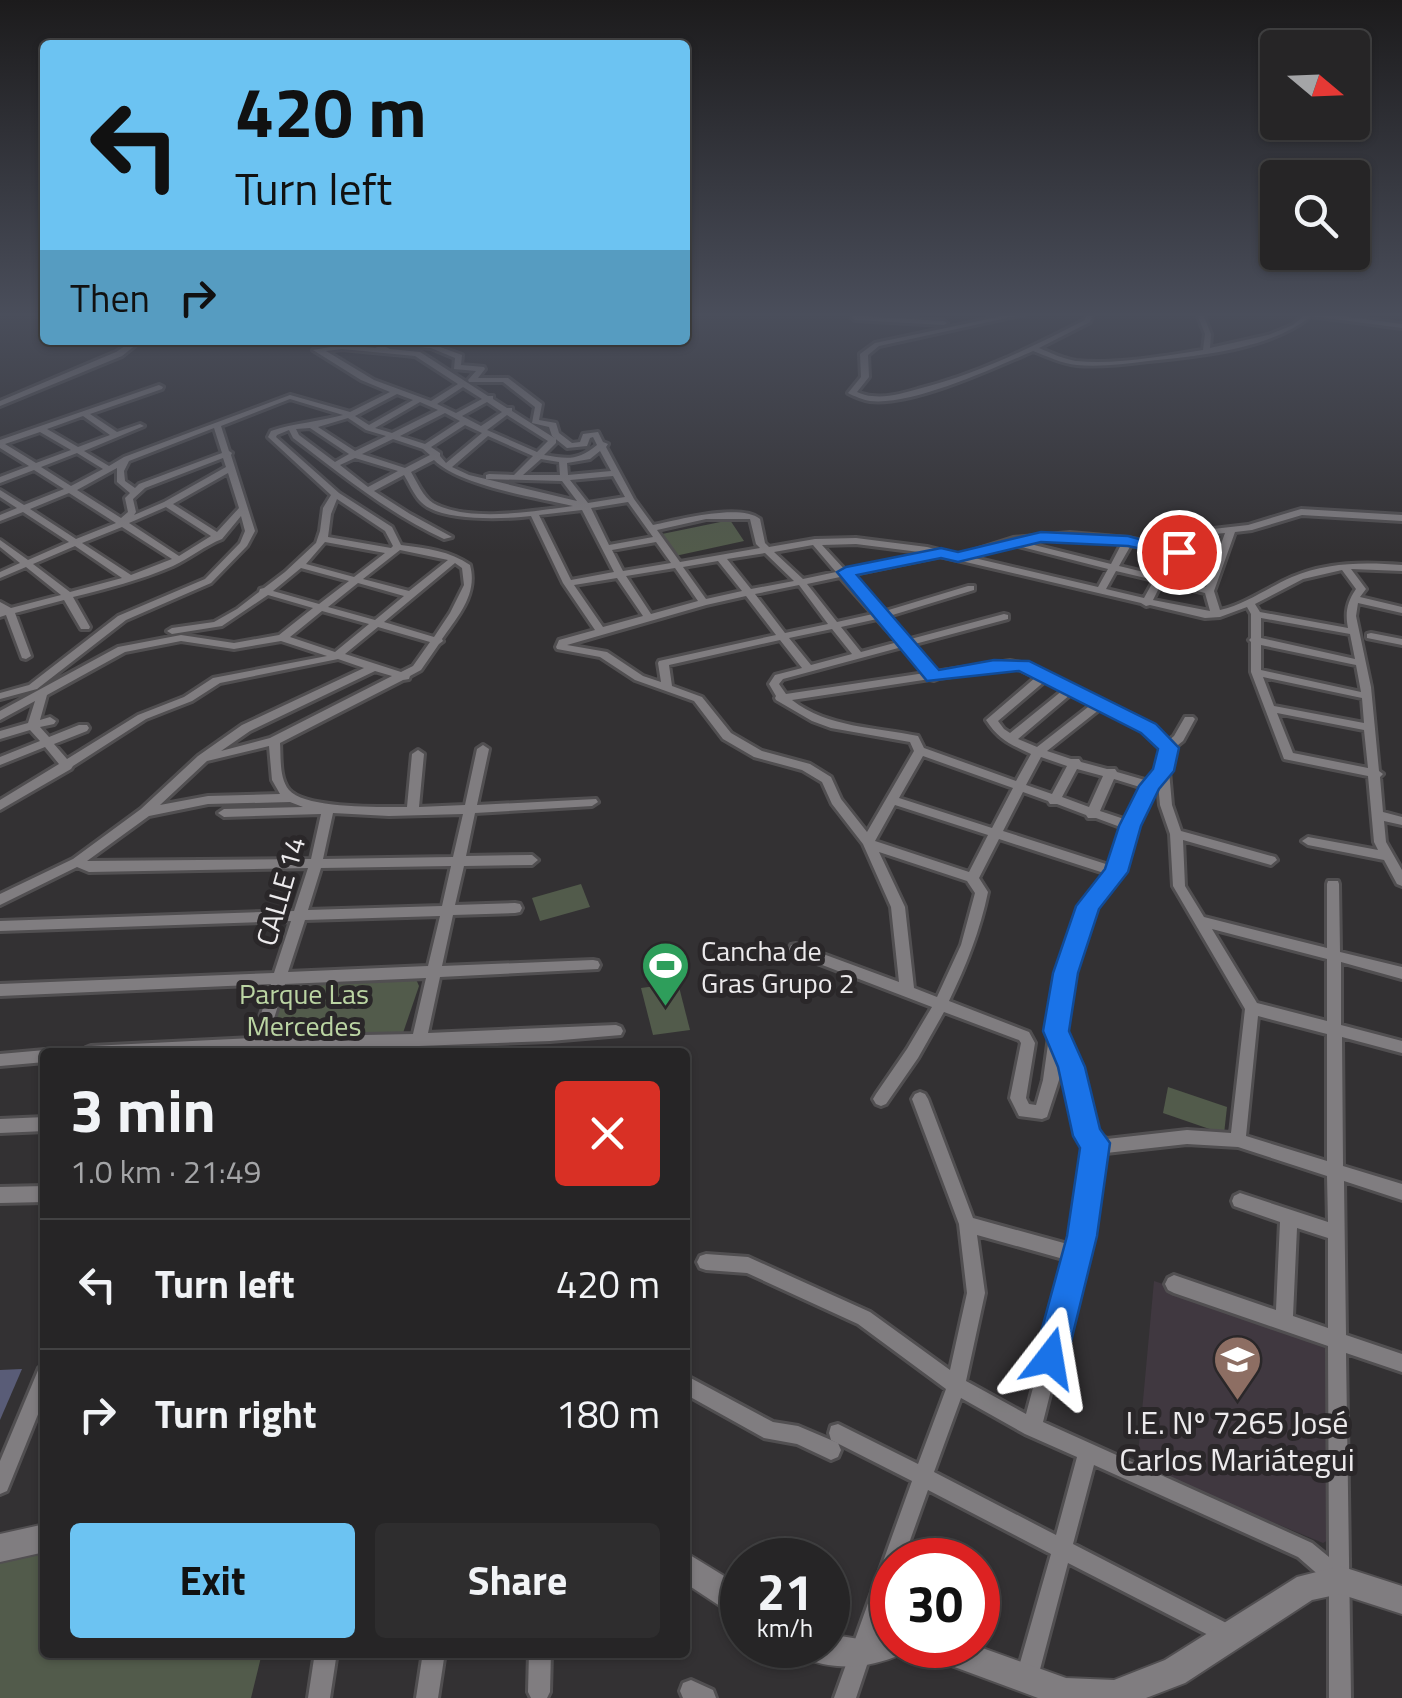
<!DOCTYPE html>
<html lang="en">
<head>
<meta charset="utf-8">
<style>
	:root { --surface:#262526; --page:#2e2d2e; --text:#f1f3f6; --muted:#a4a5a7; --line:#424243; --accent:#6cc3f2 }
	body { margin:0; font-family:"Titillium Web",sans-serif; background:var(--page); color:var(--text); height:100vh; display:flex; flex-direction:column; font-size:38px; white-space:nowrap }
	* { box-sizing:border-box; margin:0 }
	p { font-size:32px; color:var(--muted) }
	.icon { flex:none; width:55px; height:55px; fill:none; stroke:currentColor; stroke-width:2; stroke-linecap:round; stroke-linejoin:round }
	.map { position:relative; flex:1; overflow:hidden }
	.panel { position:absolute; left:40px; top:1048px; width:650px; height:610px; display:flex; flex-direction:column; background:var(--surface); border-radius:10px; box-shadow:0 2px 8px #0004,0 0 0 2px var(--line) }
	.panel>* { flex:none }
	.banner { position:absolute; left:40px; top:40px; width:650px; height:305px; border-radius:10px; box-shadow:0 2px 8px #0004,0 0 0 2px var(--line); background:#6cc3f2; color:#111; overflow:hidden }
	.needle { width:65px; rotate:109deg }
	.controls { position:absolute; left:1260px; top:30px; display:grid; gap:20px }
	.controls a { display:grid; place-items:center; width:110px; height:110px; border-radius:10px; background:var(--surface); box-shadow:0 2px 8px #0004,0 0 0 2px var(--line); font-size:50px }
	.speed { position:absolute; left:720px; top:1538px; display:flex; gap:20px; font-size:50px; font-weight:700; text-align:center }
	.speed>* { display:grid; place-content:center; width:130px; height:130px; border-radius:50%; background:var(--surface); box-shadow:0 2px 8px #0004,0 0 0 2px var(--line); line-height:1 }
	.speed small { font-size:25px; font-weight:400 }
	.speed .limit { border:15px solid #d22; background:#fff; color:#111 }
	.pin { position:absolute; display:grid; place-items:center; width:85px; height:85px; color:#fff; margin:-42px; border:5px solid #fff; border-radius:50%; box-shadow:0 2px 10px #0007 }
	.me { position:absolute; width:110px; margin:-55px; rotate:14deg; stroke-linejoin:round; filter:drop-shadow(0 0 8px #0008) }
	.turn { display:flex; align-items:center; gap:35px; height:210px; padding:0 30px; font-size:45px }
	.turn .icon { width:130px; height:130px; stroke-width:2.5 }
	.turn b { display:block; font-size:70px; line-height:85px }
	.then { display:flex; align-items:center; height:95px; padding:0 30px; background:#0003; gap:20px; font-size:38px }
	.round { display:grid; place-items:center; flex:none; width:105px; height:105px; border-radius:10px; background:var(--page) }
	.summary { display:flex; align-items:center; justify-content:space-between; height:170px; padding:0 30px }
	h1 { font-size:60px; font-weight:700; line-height:75px }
	.primary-button { display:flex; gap:20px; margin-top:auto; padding:20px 30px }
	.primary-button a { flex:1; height:115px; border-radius:10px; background:var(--accent); color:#111; font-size:40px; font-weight:700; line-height:115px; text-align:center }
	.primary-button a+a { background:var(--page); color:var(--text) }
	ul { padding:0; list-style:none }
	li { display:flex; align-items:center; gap:30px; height:130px; padding:0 30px; border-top:2px solid var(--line) }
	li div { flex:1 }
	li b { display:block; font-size:38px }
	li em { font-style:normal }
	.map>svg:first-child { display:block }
	.built { fill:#403840 }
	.green { fill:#525b4b }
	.building { fill:#595c77 }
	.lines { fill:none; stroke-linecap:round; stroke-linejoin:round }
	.street-casing { stroke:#514f51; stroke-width:6 }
	.secondary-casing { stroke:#514f51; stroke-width:4 }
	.street { fill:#807d80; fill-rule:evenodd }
	.secondary { fill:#807d80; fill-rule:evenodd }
	.route { fill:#1a73e8; stroke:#114b97; stroke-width:2.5 }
	.labels { text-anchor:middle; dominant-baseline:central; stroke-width:10; stroke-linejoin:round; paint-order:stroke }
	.street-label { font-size:28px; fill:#eceaec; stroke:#2a2729 }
	.poi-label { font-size:28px; fill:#eceaec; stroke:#2a2729; text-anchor:start }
	.park-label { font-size:28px; fill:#bbd5a3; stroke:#2a2729 }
	.near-poi-label { font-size:32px; fill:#eceaec; stroke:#2a2729 }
</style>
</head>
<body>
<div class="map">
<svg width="1402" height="1698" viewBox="0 0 1402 1698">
	<rect width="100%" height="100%" fill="#333133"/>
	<polygon class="built" points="1154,1281 1331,1340 1332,1538 1323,1543 1137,1466"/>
	<g class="green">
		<polygon points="730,520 744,541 675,556 662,534"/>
		<polygon points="581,884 590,907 540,921 532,898"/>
		<polygon points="415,977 419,986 403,1033 268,1036 284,981"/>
		<polygon points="678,983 690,1030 653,1035 641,988"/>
		<polygon points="1168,1087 1227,1107 1224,1134 1163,1113"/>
		<polygon points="45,1552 45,1652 262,1653 251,1698 0,1698 0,1560"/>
	</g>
	<polygon class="building" points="22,1369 0,1420 0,1370"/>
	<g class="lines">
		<defs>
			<g id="street">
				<polygon points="853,314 859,314 859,316 944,321 947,323 944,325 855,320 852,318"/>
				<path d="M1012,314H1025L879,346L868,355L869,377L857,392C862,394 867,396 872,396C887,398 904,393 918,389C976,375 1032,347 1085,320L1087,314H1093L1090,322L1039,348C1051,353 1063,359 1076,361C1116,365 1163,356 1203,350L1205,334L1197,314H1203L1211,334L1210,348L1268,335L1293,325L1306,314H1326L1402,324V328L1311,316C1271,349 1199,356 1148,361C1125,364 1100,367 1077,365C1062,364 1047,356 1033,351C994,368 912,406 870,401C863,400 854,396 848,393L861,377L860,354L875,343Z"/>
				<polygon points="134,340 142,340 122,356 0,406 0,401 116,352"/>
				<path d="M365,340H373L390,349L420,352L488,396H493V399L507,408H512V411L556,439V443L544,455C567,459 578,461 597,445L593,437L590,438L587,446L567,448L552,436L549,427L532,423L535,407L503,382H469L468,380L476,371L454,369L455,358L431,348L389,344V340L432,344L462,355L461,365L484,367L485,369L478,378H508L542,404L539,420L556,423L559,433L572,443L580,442L583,434L598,432L603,442L608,444L606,447L634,499L653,525C678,520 740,503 760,519L765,543L769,547L815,539L856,538L927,547L959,555L1013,538L1070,533L1128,538L1177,548L1187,532L1248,525L1301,509L1402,515V521L1302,515L1252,530L1235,532L1214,591L1220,610C1246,604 1267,588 1292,577C1327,562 1365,562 1402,565V571L1351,569L1366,589L1360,597L1402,607V613L1358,603L1356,616L1371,687L1379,771L1383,774L1380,777L1383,812L1402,817V825L1384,821L1386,842L1402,870V886L1397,884L1384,860L1308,845L1302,841L1308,837L1378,850L1374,842L1368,776L1284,759L1251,672V642L1249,640L1251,638V614L1247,607L1220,617L1205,618L1150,605L1146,606L1141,603L940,556L849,575L882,612L968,586H974V590L886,617L907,640L1004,614L1008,615V619L911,645L935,672L1010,661L1026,664L1153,725L1168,741L1174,736L1185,717H1193L1195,719L1183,741L1173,749L1169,771L1172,805L1181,831L1275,857L1277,860L1271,865L1183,840L1185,886L1204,917L1327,948V884L1328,881H1338L1339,884L1340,952L1402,967V979L1341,962V1025L1402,1041V1053L1342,1037L1343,1166L1402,1184V1200L1344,1181L1346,1335L1402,1354V1372L1346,1353L1351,1698H1329V1584L1298,1557L1094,1465L1073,1544L1236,1628L1240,1635L1236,1642L1229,1646L1222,1642L1068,1563L1038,1677L1035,1685L1027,1688L1019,1685L1016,1677L1051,1554L928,1490L903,1560H892V1590L856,1698H834L912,1481L831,1440L829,1433L831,1426L838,1424L918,1464L946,1389L858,1324L747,1273L706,1270L700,1268L697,1262L700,1256L706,1254L748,1257L870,1312L950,1370L967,1293L959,1224L912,1099L915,1094L920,1092L925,1094L928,1099L973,1218L1071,1245L1088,1144L1082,1141L1080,1136L1061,1061L1059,1080L1047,1117L1042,1119L1019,1116L1010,1098L1021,1043L1019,1040L944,1012L918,1058L886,1104L881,1106L876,1104L873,1099L876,1094L907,1049L932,1007L791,953L789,949L791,945L796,944L899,982L891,907L863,844L832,804L822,782L802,770L754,757L723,739L694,701L635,680L600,657L557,649L556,647L559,640L595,630L563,583L531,516C505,519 440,522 421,502C414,495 409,483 404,475L374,491L410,514L452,537L444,539C388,513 342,475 293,438L289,430L277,435L276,437L339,493L392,527L401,545C426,548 450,551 470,565C478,594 458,616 442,639L443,641L439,644L421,670L410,676L409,679L403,680L280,743C281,757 279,778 289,790C305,809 383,807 407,807L412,754L418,750L424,754L419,807L465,805L477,749L483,745L489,749L477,805L596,799L598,802L592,806L475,813L466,856L532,855L538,860L532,865L464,866L455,905L515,903L520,904L522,908L520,912L515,913L453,915L442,966L593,960L598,961L600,965L598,969L440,977L428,1033L616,1025L621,1027L623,1031L621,1035L550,1041L419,1046L191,1052H84L86,1048L91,1046L253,1038L271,984L0,996V984L274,973L291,921L0,931V921L294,911L308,868L89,872L77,867L0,905V894L73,859L141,809L198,756L242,725L364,668L338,659L220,683L192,701L146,719L73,766L71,769L0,810V800L59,764L45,747L0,765V757L40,741L30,730L0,739V731L28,723L35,701L0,720V711L118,647L181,635L234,643L279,635L313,608L268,595L222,626L172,634L167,631L172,628L214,622L237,609L259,592L260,589L264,588L285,572L316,543L320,531L323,508L331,495L268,437L271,431C294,423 318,422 343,415L290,399L221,426L229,451L232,453L231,455L255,531L247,546L211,583L126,620L37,689L0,699V693L29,685L118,616L205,579L240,543L245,531L241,516L222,539C206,545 190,558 173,566C141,580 106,589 73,597L90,627L89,629H81L64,600L15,613L31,656L26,659L22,658L6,615L0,617V602L11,608L61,595L26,567L0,578V572L20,563L0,547V540L28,560L69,542L23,512L0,521V515L17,508L0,497V490L24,505L64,489L34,470L0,483V477L29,466L0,448V440L159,385L163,387L162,389L90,414L117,432L140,424L144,426L84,451L109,466L124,457L290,395L350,412L390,392L361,380L313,350L342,345L377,348ZM342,349L415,356L458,384L431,401L374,380L326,351ZM463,387L482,399L456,413L437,404ZM397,394L413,400L369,425L355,416ZM420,402L438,410L392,433L375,428ZM487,402L502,412L481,426L462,416ZM445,413L460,421L425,444L400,436ZM507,415L548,441L537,452L487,430ZM83,416L110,435L78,447L47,429ZM348,418L366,430L386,436L355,451L318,427ZM465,425L482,433L446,463L440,456V453L431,447ZM214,428L222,453L139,484L135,488L125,481L124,471L129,461ZM310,428L349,454L335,462L299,435L296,429ZM40,432L71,450L36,463L5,444ZM488,436L533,456L514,475L489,474L486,475V479L562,481L577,501L469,475L452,467ZM393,439L423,449L430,455L405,468L362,454ZM600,451L611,471L568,475L567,463L590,459ZM77,453L103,469L71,486L41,467ZM223,458L226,467L164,502L134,515L136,512L133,499L145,488ZM355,458L398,471L368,487L340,465ZM541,459L559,462L560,475H523ZM434,460C460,486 535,497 573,506C534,511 469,523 433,503C423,497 417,482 411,472ZM117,468V482L130,493L125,498L128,512L121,518L77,490ZM228,473L239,508L217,532L173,504ZM613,476L625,497L588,503L570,480ZM69,493L116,523L76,539L30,509ZM337,499L385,531L393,546L391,548L328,537L331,514ZM628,502L653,537L609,545L591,508ZM166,507L211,536L179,556L129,523ZM582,510L614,572L571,580L539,515ZM706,519H750L756,544L760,548L680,562L657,530ZM122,527L172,559L131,575L82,543ZM1225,533L1216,558L1185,550L1193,536ZM1070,538L1122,543L1111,564L1022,542ZM325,542L385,553L354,577L306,564ZM656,542L671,563L623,571L612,550ZM1013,543L1014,545L1108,569L1098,587L970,557ZM856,544L927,553H928L845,570L822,545ZM813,545L836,572L803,579L774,552ZM1131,545L1169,552L1156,575L1119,566ZM75,546L122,578L70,592L33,564ZM400,550L448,560L409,591L363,579ZM765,553L794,581L751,589L727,559ZM1177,554L1214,563L1206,587L1165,577ZM718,561L742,591L706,599L683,567ZM455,563L462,568L464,585L450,613L434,637L384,622ZM301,568L349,581L319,604L273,591ZM675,568L698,601L651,614L626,576ZM1342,570L1356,589C1347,602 1345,613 1348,628L1260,612L1255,604L1303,579ZM1116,571L1154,580L1144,598L1106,589ZM840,577L873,614L837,622L807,584ZM617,578L643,616L603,627L574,585ZM1162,582L1205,593L1210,611L1153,600ZM358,583L404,596L375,620L328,607ZM799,585L828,624L785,633L755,594ZM746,596L776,635L659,661L658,663L661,682L643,676L607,652L567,645L706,605ZM322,611L369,624L335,652L290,637ZM1261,618L1350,634L1355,659L1261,638ZM877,619L898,642L861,652L841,627ZM378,627L430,642L413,666L401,672L345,654ZM832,629L852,654L811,665L789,638ZM780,640L802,668L775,675L769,684L776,696L775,698L776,700L812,721L831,728L910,742L914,751L867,832L841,799L831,777L810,764L762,751L731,733L702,697L672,686L669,665ZM181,641L234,649L281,641L327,656L213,678L184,697L138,715L67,759L54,744L87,731L89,728L87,725H79L49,737L40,727L54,724L56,721L50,717L40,720L47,695L125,652ZM1261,645L1356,665L1361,692L1261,670ZM902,647L925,673L786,694L779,684L783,679ZM1010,667L1019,669L1036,677L986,720C999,740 1010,744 1031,754L1016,781L924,748L918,736C875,727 828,728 792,700L930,679L934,680L939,678ZM375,671L392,676L270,738L221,751L250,731ZM1263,677L1362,698L1364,723L1274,706ZM1045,681L1063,690L1010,733L1004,729L998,721ZM1071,694L1092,704L1037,747L1018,739ZM1100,709L1145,731L1162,749L1157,770L1148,781L1117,772L1115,769H1107L1081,762L1079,759H1071L1047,751ZM1277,713L1364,730L1368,768L1293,753ZM269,746L272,780L280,794L208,796L160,805L207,761ZM923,756L1013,788L992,828L899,798ZM1041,757L1067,766L1052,794L1026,785ZM1077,769L1103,776L1089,807L1062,797ZM1114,779L1143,788L1127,820L1100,811ZM1158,784L1160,805L1170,834L1173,886L1245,1009L1231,1133L1187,1130L1107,1139L1095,1132L1078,1067L1064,1033L1072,973L1094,908L1122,872L1136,826ZM1023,792L1048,801L1050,804H1057L1086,815L1088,818H1096L1123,828L1112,866L1003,831ZM290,802L303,807L224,809L218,813L224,817L321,814L311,859L87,861L149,816L208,804ZM895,805L988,835L969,872L875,841ZM333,813L389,816L463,814L453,857L323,859ZM999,839L1107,874L1081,906L1058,973L1043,1080L1036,1105L1029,1104L1026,1098L1035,1043L1029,1032L949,1001C966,966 980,931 988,892L979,878ZM879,852L967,881L975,893L961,945L937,997L914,988L905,907ZM451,866L442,906L308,910L321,868ZM440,916L428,966L288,972L305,920ZM1212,929L1327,959V1021L1257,1003ZM426,978L413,1034L268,1037L285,984ZM1258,1016L1327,1034V1161L1246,1136ZM1187,1144L1238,1147L1327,1176L1328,1222L1240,1193L1234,1196L1232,1201L1234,1206L1280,1222L1276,1310L1174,1275L1168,1278L1165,1284L1168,1290L1174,1293L1328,1346L1329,1557L1312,1543L1043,1422L1090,1236L1103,1152L1106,1153ZM1297,1228L1328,1238V1328L1293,1316ZM977,1235L1067,1260L1026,1414L966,1381L985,1293ZM961,1398L1025,1434L1077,1457L1056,1535L934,1472Z"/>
				<polygon points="1371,633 1402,639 1402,645 1367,638 1367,634"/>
				<polygon points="45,1050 51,1052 45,1052 45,1062 0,1066 0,1054"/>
				<polygon points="45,1117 45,1131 0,1133 0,1119"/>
				<polygon points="45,1186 45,1202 0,1203 0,1187"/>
				<polygon points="45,1365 45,1397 7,1491 0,1494 0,1461 39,1368"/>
				<polygon points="685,1375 773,1422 798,1426 838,1443 841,1450 838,1457 831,1460 797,1444 764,1438 685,1394"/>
				<polygon points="315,1652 337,1652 330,1698 308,1698"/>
				<polygon points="423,1652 445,1652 438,1698 416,1698"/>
				<polygon points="529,1652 551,1652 550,1692 547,1698 531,1698 528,1692"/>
				<polygon points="691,1680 713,1690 716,1698 683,1698 680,1691 683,1683"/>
			</g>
			<g id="secondary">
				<polygon points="45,1524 45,1552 0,1562 0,1534"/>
				<polygon points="685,1552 742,1587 742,1618 732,1614 685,1583"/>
				<polygon points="1340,1566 1402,1586 1402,1614 1340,1594 1312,1600 1185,1683 1146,1698 1038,1698 922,1655 917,1645 974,1645 1066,1678 1114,1680 1165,1660 1297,1577"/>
				<path d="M892,1629V1645H906L902,1654C865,1670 833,1671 795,1655L790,1645H828V1634L859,1639Z"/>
			</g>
		</defs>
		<use href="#street" class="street-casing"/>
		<use href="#secondary" class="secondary-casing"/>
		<use href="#street" class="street"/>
		<use href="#secondary" class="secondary"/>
	</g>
	<linearGradient id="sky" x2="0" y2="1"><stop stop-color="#1c1b1c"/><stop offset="0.57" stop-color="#4a4e5b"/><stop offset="1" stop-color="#4a4e5b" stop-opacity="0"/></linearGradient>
	<rect width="1402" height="552" fill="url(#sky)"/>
	<polygon class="route" points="1041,532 1128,536 1187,552 1179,557 1128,546 1041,542 958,562 941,558 857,575 939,670 994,660 1029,661 1156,724 1179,748 1174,771 1159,789 1141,826 1128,872 1099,909 1078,973 1069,1031 1085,1067 1100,1129 1110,1143 1097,1236 1067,1358 1062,1370 1050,1375 1039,1370 1034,1358 1067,1236 1080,1148 1073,1136 1058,1067 1043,1031 1053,973 1076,906 1105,869 1119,826 1139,786 1153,769 1158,749 1141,733 1019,671 927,681 837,572 846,567 941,548 958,552"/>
	<defs>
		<symbol id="stadium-pin" viewBox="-11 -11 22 30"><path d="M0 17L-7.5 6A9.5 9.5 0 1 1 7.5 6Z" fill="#2e9e5b" stroke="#2a2729"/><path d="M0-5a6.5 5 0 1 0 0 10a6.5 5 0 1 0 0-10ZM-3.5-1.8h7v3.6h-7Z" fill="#fff"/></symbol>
		<symbol id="school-pin" viewBox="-11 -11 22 30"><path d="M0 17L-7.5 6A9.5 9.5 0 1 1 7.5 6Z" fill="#8d6e63" stroke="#2a2729"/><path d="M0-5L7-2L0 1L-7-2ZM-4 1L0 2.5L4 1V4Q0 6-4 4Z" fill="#fff"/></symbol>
	</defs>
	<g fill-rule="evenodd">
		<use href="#stadium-pin" x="638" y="938" width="55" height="75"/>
		<use href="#school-pin" x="1210" y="1332" width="55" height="75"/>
	</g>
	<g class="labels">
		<g class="street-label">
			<text transform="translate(280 891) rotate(-74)">CALLE 14</text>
		</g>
		<g class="poi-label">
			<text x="701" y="950">Cancha de<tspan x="701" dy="32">Gras Grupo 2</tspan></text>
		</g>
		<g class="park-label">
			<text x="304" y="993">Parque Las<tspan x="304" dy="32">Mercedes</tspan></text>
		</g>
		<g class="near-poi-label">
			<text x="1237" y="1422">I.E. Nº 7265 José<tspan x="1237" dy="37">Carlos Mariátegui</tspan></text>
		</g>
	</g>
</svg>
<div class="controls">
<a><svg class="needle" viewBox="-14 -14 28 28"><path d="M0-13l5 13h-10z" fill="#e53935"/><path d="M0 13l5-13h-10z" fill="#a4a5a7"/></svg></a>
<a><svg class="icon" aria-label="search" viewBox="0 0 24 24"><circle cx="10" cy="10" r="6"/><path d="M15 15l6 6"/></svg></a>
</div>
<div class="speed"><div>21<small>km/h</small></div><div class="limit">30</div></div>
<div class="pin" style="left:1179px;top:552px;background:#d93025"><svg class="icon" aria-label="arrive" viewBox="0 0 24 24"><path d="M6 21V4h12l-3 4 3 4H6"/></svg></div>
<svg class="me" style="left:1050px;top:1358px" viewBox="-20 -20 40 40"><path d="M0-17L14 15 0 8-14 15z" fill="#1a73e8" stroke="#fff" stroke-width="4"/></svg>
<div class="banner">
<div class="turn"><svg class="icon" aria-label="left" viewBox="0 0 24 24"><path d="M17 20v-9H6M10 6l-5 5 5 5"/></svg><div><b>420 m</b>Turn left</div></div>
<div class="then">Then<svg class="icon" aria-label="right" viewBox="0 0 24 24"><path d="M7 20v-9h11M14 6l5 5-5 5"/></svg></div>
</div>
<section class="panel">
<div class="summary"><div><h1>3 min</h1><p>1.0 km · 21:49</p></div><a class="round" style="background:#d93025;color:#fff"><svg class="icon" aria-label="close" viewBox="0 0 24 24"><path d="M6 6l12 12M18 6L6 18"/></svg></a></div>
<ul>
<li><svg class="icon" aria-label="left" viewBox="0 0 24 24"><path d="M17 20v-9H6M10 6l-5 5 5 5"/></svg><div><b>Turn left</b></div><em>420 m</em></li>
<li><svg class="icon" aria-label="right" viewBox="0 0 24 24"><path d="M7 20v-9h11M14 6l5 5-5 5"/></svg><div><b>Turn right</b></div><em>180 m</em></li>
</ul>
<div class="primary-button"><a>Exit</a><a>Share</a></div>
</section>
</div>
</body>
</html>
